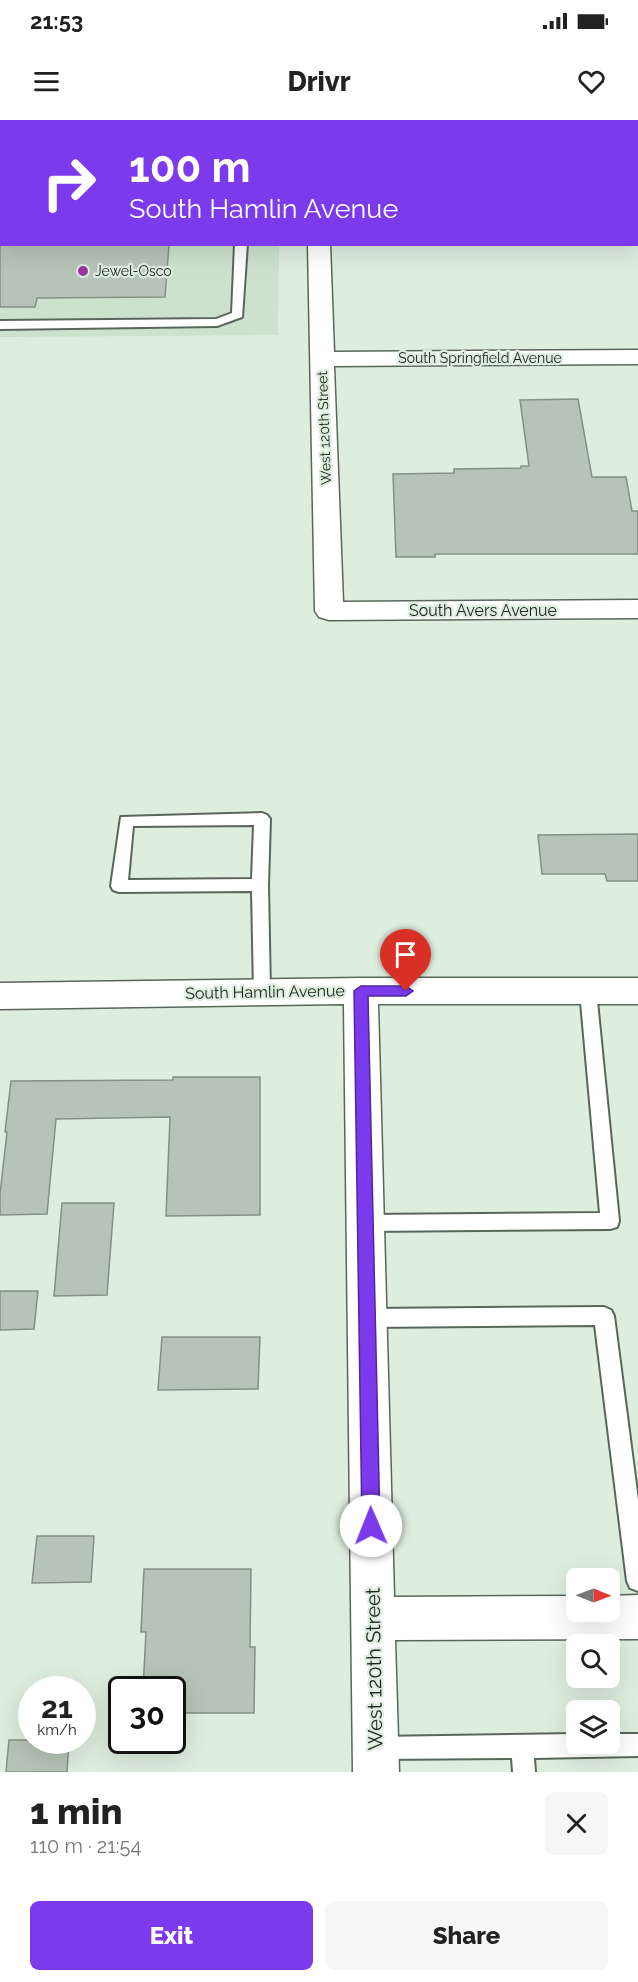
<!DOCTYPE html>
<html lang="en">
<head>
<meta charset="utf-8">
<style>
	:root { --surface:#fff; --page:#f6f6f6; --text:#222; --muted:#767676; --accent:#7c3aed }
	body { margin:0; font-family:Raleway,sans-serif; background:var(--page); color:var(--text); height:100vh; display:flex; flex-direction:column; font-size:22px; white-space:nowrap }
	* { box-sizing:border-box; margin:0 }
	p { font-size:20px; color:var(--muted) }
	.icon { flex:none; width:33px; height:33px; fill:none; stroke:currentColor; stroke-width:2; stroke-linecap:round; stroke-linejoin:round }
	.map { position:relative; height:1652px; overflow:hidden }
	.sheet { display:flex; flex-direction:column; background:var(--surface); flex:1 }
	.sheet>* { flex:none }
	.guide { position:absolute; left:0px; top:0px; width:639px; height:126px; box-shadow:0 6px 24px #0002; background:#7c3aed; color:#fff; overflow:hidden }
	.needle { width:39px; rotate:91deg }
	.controls { position:absolute; left:566px; top:1448px; display:grid; gap:12px }
	.controls a { display:grid; place-items:center; width:54px; height:54px; border-radius:9px; background:var(--surface); box-shadow:0 6px 24px #0002; font-size:30px }
	.speed { position:absolute; left:18px; top:1556px; display:flex; gap:12px; font-size:30px; font-weight:700; text-align:center }
	.speed>* { display:grid; place-content:center; width:78px; height:78px; border-radius:50%; background:var(--surface); box-shadow:0 6px 24px #0002; line-height:1 }
	.speed small { font-size:15px; font-weight:400 }
	.speed .limit { border:3px solid #111; border-radius:9px; background:#fff; color:#111 }
	.pin { position:absolute; display:grid; place-items:center; width:51px; height:51px; color:#fff; margin:-62px -26px; border-radius:50% 50% 50% 0; rotate:-45deg; box-shadow:0 0 6px #0007 }
	.pin .icon { rotate:45deg }
	.me { position:absolute; width:66px; margin:-33px; rotate:359deg; stroke-linejoin:round; filter:drop-shadow(0 0 4px #0008) }
	.turn { display:flex; align-items:center; gap:21px; height:126px; padding:0 30px; font-size:27px }
	.turn .icon { width:78px; height:78px; stroke-width:2.5 }
	.turn b { display:block; font-size:42px; line-height:51px }
	.round { display:grid; place-items:center; flex:none; width:63px; height:63px; border-radius:9px; background:var(--page) }
	.overview { display:flex; align-items:center; justify-content:space-between; height:102px; padding:0 30px }
	h1 { font-size:36px; font-weight:800; line-height:45px }
	.primary-button { display:flex; gap:12px; margin-top:auto; padding:12px 30px }
	.primary-button a { flex:1; height:69px; border-radius:9px; background:var(--accent); color:#fff; font-size:24px; font-weight:800; line-height:69px; text-align:center }
	.primary-button a+a { background:var(--page); color:var(--text) }
	.status { display:flex; justify-content:space-between; align-items:center; height:42px; padding:0 30px; background:var(--surface); direction:ltr }
	.status svg { height:16px; fill:currentColor }
	header { display:flex; justify-content:space-between; align-items:center; height:78px; padding:0 30px; background:var(--surface); font-size:27px; font-weight:800 }
	.map>svg:first-child { display:block }
	.built { fill:#cce2cd }
	.building { fill:#b5c4b6; stroke:#839183; stroke-width:1.5 }
	.lines { fill:none; stroke-linecap:round; stroke-linejoin:round }
	.lane-casing { stroke:#59675a; stroke-width:4 }
	.street-casing { stroke:#59675a; stroke-width:3 }
	.lane { fill:#fff; fill-rule:evenodd }
	.street { fill:#fff; fill-rule:evenodd }
	.route { fill:#7c3aed; stroke:#51269a; stroke-width:1.5 }
	.poi-dot { fill:#9a379e; stroke:#ddedde; stroke-width:2 }
	.labels { text-anchor:middle; dominant-baseline:central; stroke-width:4.5; stroke-linejoin:round; paint-order:stroke }
	.far-poi-label { font-size:14px; fill:#202621; stroke:#ddedde; text-anchor:start }
	.far-street-label { font-size:14px; fill:#202621; stroke:#ddedde }
	.street-label { font-size:16px; fill:#202621; stroke:#ddedde }
	.near-street-label { font-size:20px; fill:#202621; stroke:#ddedde }
</style>
</head>
<body>
<div class="status"><b>21:53</b><svg viewBox="0 0 49 12"><path d="M0 12V9h3v3zM5 12V6h3v6zM10 12V3h3v9zM15 12V0h3v12zM26 1h20v11H26zM47 4h2v5h-2z"/></svg></div>
<header><svg class="icon" aria-label="menu" viewBox="0 0 24 24"><path d="M4 6h16M4 12h16M4 18h16"/></svg>Drivr<svg class="icon" aria-label="heart" viewBox="0 0 24 24"><path d="M12 20l-8-8c-3-5 5-10 8-4 3-6 11-1 8 4z"/></svg></header>
<div class="map">
<svg width="638" height="1652" viewBox="0 0 638 1652">
	<rect width="100%" height="100%" fill="#ddedde"/>
	<polygon class="built" points="0,0 280,0 2,2 2,124 279,125 278,215 0,217"/>
	<g class="building">
		<polygon points="0,124 169,124 165,177 37,178 35,187 0,187"/>
		<polygon points="578,279 592,357 626,357 632,391 638,391 638,434 435,434 435,437 396,437 393,354 454,353 454,349 521,348 521,346 529,346 520,280"/>
		<polygon points="638,714 638,761 607,761 605,754 542,754 538,715"/>
		<polygon points="173,957 260,957 260,1095 166,1096 170,997 56,999 47,1094 0,1095 0,1074 7,1012 5,1012 11,961 173,960"/>
		<polygon points="62,1083 114,1083 107,1175 54,1176"/>
		<polygon points="0,1171 38,1171 34,1209 0,1210"/>
		<polygon points="162,1217 260,1217 258,1269 158,1270"/>
		<polygon points="37,1416 94,1416 91,1462 32,1463"/>
		<polygon points="144,1449 251,1449 250,1527 255,1527 254,1593 172,1593 172,1569 143,1569 146,1512 141,1512"/>
		<polygon points="9,1620 69,1620 67,1652 6,1652"/>
	</g>
	<g class="lines">
		<defs>
			<g id="lane">
				<rect x="51" y="0" width="10" height="2"/>
				<rect x="115" y="0" width="10" height="2"/>
				<polygon points="182,0 192,0 181,2"/>
				<rect x="242" y="0" width="10" height="2"/>
				<rect x="0" y="68" width="2" height="6"/>
				<polygon points="235,124 247,124 242,197 217,206 0,209 0,201 216,199 232,193"/>
				<path d="M262,693L267,695L270,699L268,765L270,872L268,877L262,878L256,877L254,872L252,771L119,772L113,770L111,766L121,697ZM254,705L252,759L128,760L133,706Z"/>
				<polygon points="588,865 594,866 596,871 619,1101 617,1107 610,1109 366,1111 359,1109 357,1103 359,1097 366,1095 600,1093 580,871 582,866"/>
				<polygon points="604,1187 611,1190 614,1196 638,1380 638,1471 630,1468 627,1461 595,1205 368,1207 361,1204 358,1198 361,1192 368,1189"/>
				<polygon points="576,1614 576,1623 609,1623 609,1614 638,1614 638,1636 534,1638 535,1652 513,1652 512,1638 376,1639 368,1636 365,1628 368,1620 376,1617"/>
			</g>
			<g id="street">
				<polygon points="308,124 330,124 334,232 638,230 638,244 334,246 343,482 638,480 638,498 329,500 319,497 315,491"/>
				<polygon points="361,858 638,858 638,884 378,884 394,1477 576,1476 576,1491 609,1491 609,1476 638,1475 638,1519 395,1520 399,1652 353,1652 344,884 0,889 0,863"/>
			</g>
		</defs>
		<use href="#lane" class="lane-casing"/>
		<use href="#street" class="street-casing"/>
		<use href="#lane" class="lane"/>
		<use href="#street" class="street"/>
	</g>
	<polygon class="route" points="361,866 406,866 413,871 406,876 368,876 380,1406 377,1412 371,1415 365,1412 362,1406 354,871"/>
	<circle class="poi-dot" cx="83" cy="151" r="6"/>
	<g class="labels">
		<g class="far-poi-label">
			<text x="95" y="151">Jewel-Osco</text>
		</g>
		<g class="far-street-label">
			<text x="480" y="238">South Springfield Avenue</text>
			<text transform="translate(324 308) rotate(-92)">West 120th Street</text>
		</g>
		<g class="street-label">
			<text x="483" y="490">South Avers Avenue</text>
			<text transform="translate(265 872) rotate(-1)">South Hamlin Avenue</text>
		</g>
		<g class="near-street-label">
			<text transform="translate(374 1549) rotate(-91)">West 120th Street</text>
		</g>
	</g>
</svg>
<div class="controls">
<a><svg class="needle" viewBox="-14 -14 28 28"><path d="M0-13l5 13h-10z" fill="#e53935"/><path d="M0 13l5-13h-10z" fill="#767676"/></svg></a>
<a><svg class="icon" aria-label="search" viewBox="0 0 24 24"><circle cx="10" cy="10" r="6"/><path d="M15 15l6 6"/></svg></a>
<a><svg class="icon" aria-label="layers" viewBox="0 0 24 24"><path d="M12 4l9 5-9 5-9-5zM3 14l9 5 9-5"/></svg></a>
</div>
<div class="speed"><div>21<small>km/h</small></div><div class="limit">30</div></div>
<div class="pin" style="left:406px;top:871px;background:#d93025"><svg class="icon" aria-label="arrive" viewBox="0 0 24 24"><path d="M6 21V4h12l-3 4 3 4H6"/></svg></div>
<svg class="me" style="left:371px;top:1406px" viewBox="-20 -20 40 40"><circle r="19" fill="#fff"/><path d="M0-13L10 11 0 6-10 11z" fill="#7c3aed"/></svg>
<div class="guide">
<div class="turn"><svg class="icon" aria-label="right" viewBox="0 0 24 24"><path d="M7 20v-9h11M14 6l5 5-5 5"/></svg><div><b>100 m</b>South Hamlin Avenue</div></div>
</div>
</div>
<section class="sheet">
<div class="overview"><div><h1>1 min</h1><p>110 m · 21:54</p></div><a class="round"><svg class="icon" aria-label="close" viewBox="0 0 24 24"><path d="M6 6l12 12M18 6L6 18"/></svg></a></div>
<div class="primary-button"><a>Exit</a><a>Share</a></div>
</section>
</body>
</html>
